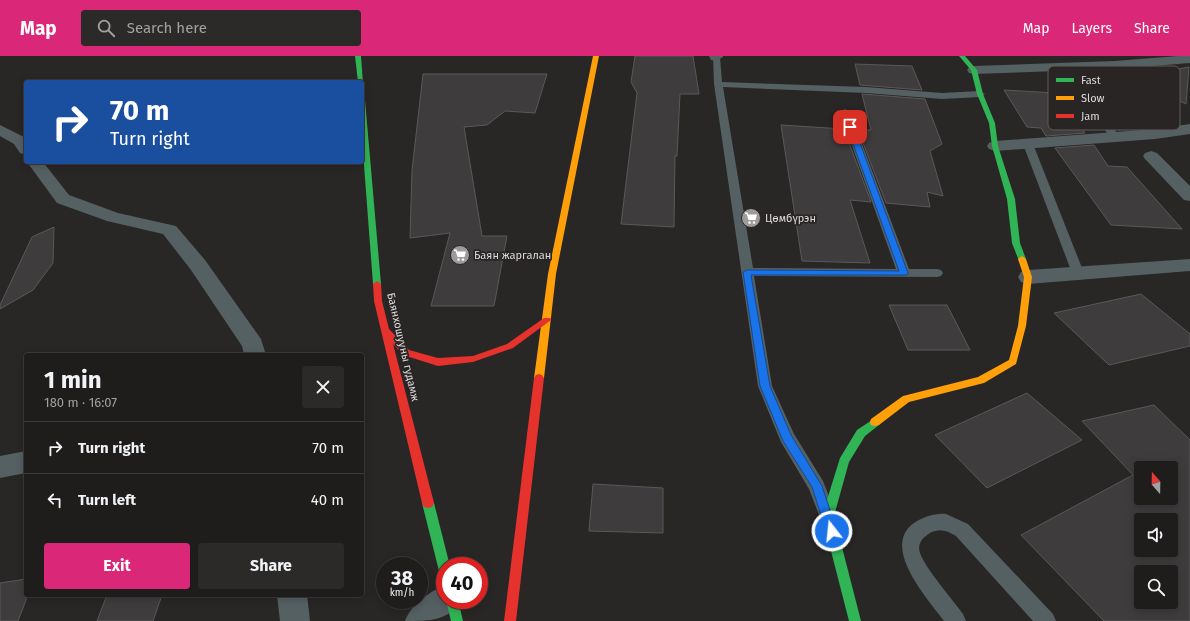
<!DOCTYPE html>
<html lang="en">
<head>
<meta charset="utf-8">
<style>
	:root { --surface:#1f1c1c; --page:#2c2929; --text:#f1f3f6; --muted:#a1a1a3; --line:#3c3a3b; --accent:#db2777 }
	body { margin:0; font-family:"Fira Sans",sans-serif; background:var(--page); color:var(--text); height:100vh; display:flex; flex-direction:column; font-size:15px; white-space:nowrap }
	* { box-sizing:border-box; margin:0 }
	p { font-size:13px; color:var(--muted) }
	.icon { flex:none; width:22px; height:22px; fill:none; stroke:currentColor; stroke-width:2; stroke-linecap:round; stroke-linejoin:round }
	.map { position:relative; flex:1; overflow:hidden }
	.side { position:absolute; left:24px; top:297px; width:340px; height:244px; display:flex; flex-direction:column; background:var(--surface); border-radius:4px; box-shadow:0 2px 10px #0003,0 0 0 1px var(--line) }
	.side>* { flex:none }
	.top-card { position:absolute; left:24px; top:24px; width:340px; height:84px; border-radius:4px; box-shadow:0 2px 10px #0003,0 0 0 1px var(--line); background:#1a4fa0; color:#fff; overflow:hidden }
	.needle { width:26px; rotate:340deg }
	.buttons { position:absolute; left:1134px; top:405px; display:grid; gap:8px }
	.buttons a { display:grid; place-items:center; width:44px; height:44px; border-radius:4px; background:var(--surface); box-shadow:0 2px 10px #0003,0 0 0 1px var(--line); font-size:20px }
	.speed { position:absolute; left:376px; top:501px; display:flex; gap:8px; font-size:20px; font-weight:700; text-align:center }
	.speed>* { display:grid; place-content:center; width:52px; height:52px; border-radius:50%; background:var(--surface); box-shadow:0 2px 10px #0003,0 0 0 1px var(--line); line-height:1 }
	.speed small { font-size:10px; font-weight:400 }
	.speed .limit { border:6px solid #d22; background:#fff; color:#111 }
	.pin { position:absolute; display:grid; place-items:center; width:34px; height:34px; color:#fff; margin:-17px; border-radius:8px; box-shadow:0 2px 6px #0006 }
	.me { position:absolute; width:44px; margin:-22px; rotate:344deg; stroke-linejoin:round; filter:drop-shadow(0 0 3px #0008) }
	.turn { display:flex; align-items:center; gap:14px; height:84px; padding:0 20px; font-size:18px }
	.turn .icon { width:52px; height:52px; stroke-width:2.5 }
	.turn b { display:block; font-size:28px; line-height:34px }
	.round { display:grid; place-items:center; flex:none; width:42px; height:42px; border-radius:4px; background:var(--page) }
	.head { display:flex; align-items:center; justify-content:space-between; height:68px; padding:0 20px }
	h1 { font-size:24px; font-weight:700; line-height:30px }
	.button { display:flex; gap:8px; margin-top:auto; padding:8px 20px }
	.button a { flex:1; height:46px; border-radius:4px; background:var(--accent); color:#fff; font-size:16px; font-weight:700; line-height:46px; text-align:center }
	.button a+a { background:var(--page); color:var(--text) }
	ul { padding:0; list-style:none }
	li { display:flex; align-items:center; gap:12px; height:52px; padding:0 20px; border-top:1px solid var(--line) }
	li div { flex:1 }
	li b { display:block; font-size:15px }
	li em { font-style:normal }
	header { display:flex; align-items:center; gap:24px; box-sizing:border-box; height:56px; padding:0 20px; background:var(--accent); color:#fff }
	header strong { font-size:19px }
	nav { display:flex; gap:22px; margin-inline-start:auto; font-size:14px }
	.search { width:280px; height:36px; background:var(--page); display:flex; align-items:center; gap:10px; box-sizing:border-box; padding:0 14px; border-radius:4px; color:var(--muted); font-size:15px }
	.map>svg:first-child { display:block }
	.building { fill:#3e3c3c; stroke:#5a5858; fill-rule:evenodd }
	.lines { fill:none; stroke-linecap:round; stroke-linejoin:round }
	.lane { fill:#556062; fill-rule:evenodd }
	.street { fill:#556062; fill-rule:evenodd }
	.fast { fill:#30b455; fill-rule:evenodd }
	.slow { fill:#ff9f0a; fill-rule:evenodd }
	.jam { fill:#e5322d; fill-rule:evenodd }
	.route { fill:#1a73e8; stroke:#114b97 }
	.labels { text-anchor:middle; dominant-baseline:central; stroke-width:3.5; stroke-linejoin:round; paint-order:stroke }
	.poi-label { font-size:11px; fill:#dddad9; stroke:#2a2525; text-anchor:start }
	.street-label { font-size:11px; fill:#dddad9; stroke:#2a2525 }
	.key { fill:#2a2525; stroke:#605b5b; stroke-width:1 }
	.key-label { font-size:11px; fill:#dddad9 }
</style>
</head>
<body>
<header>
<strong>Map</strong>
<div class="search"><svg class="icon" aria-label="search" viewBox="0 0 24 24"><circle cx="10" cy="10" r="6"/><path d="M15 15l6 6"/></svg>Search here</div>
<nav><a>Map</a><a>Layers</a><a>Share</a></nav>
</header>
<div class="map">
<svg width="1190" height="565" viewBox="0 0 1190 565">
	<rect width="100%" height="100%" fill="#292626"/>
	<g class="building">
		<polygon points="635,0 693,0 699,38 680,38 677,100 675,100 674,171 621,168 637,37 631,26"/>
		<polygon points="855,8 912,10 922,34 860,29"/>
		<polygon points="1189,11 1186,48 1168,40 1099,42 1097,28"/>
		<polygon points="423,18 547,18 535,57 505,55 487,69 464,71 482,180 507,180 494,250 431,250 450,177 410,182 412,114"/>
		<polygon points="1004,34 1056,37 1085,77 1046,80 1041,72 1027,71"/>
		<polygon points="862,38 925,43 942,88 930,95 943,140 927,136 930,151 886,147 858,74 871,74"/>
		<polygon points="781,69 844,73 871,146 850,144 870,207 802,205"/>
		<polygon points="1094,89 1108,110 1127,111 1182,173 1111,169 1055,92"/>
		<polygon points="54,171 53,207 33,234 0,253 0,249 32,181"/>
		<polygon points="1141,238 1190,278 1190,290 1109,309 1054,257"/>
		<polygon points="889,249 947,249 970,294 908,294"/>
		<polygon points="1027,337 1082,384 987,432 935,379"/>
		<path d="M1154,349L1190,384V565H1104L1021,479L1133,419L1082,365ZM1141,412H1171V442H1141ZM1141,464H1171V494H1141ZM1141,516H1171V546H1141Z"/>
		<polygon points="593,428 663,432 663,477 589,475"/>
		<polygon points="26,523 26,544 18,565 0,565 0,527"/>
		<polygon points="107,539 162,539 153,565 97,565"/>
	</g>
	<g class="lines">
		<g class="lane">
			<polygon points="713,0 720,1 722,26 866,31 942,37 980,35 985,38 980,41 942,43 866,37 723,31 753,212 896,213 840,56 845,53 850,56 909,213 937,213 941,214 943,217 941,220 937,221 754,220 772,330 794,378 823,425 836,458 833,464 827,466 821,464 809,433 781,386 758,330 714,28"/>
			<polygon points="1090,39 1095,42 1120,82 1119,84 1115,85 1110,82 1085,42"/>
			<polygon points="1028,85 1033,88 1084,217 1082,220 1074,220 1072,217 1023,88"/>
			<path d="M946,458L968,468L1053,558L1056,565H1033L956,480C947,474 939,472 930,477C922,482 917,488 920,497C925,512 953,544 963,558L966,565H944C928,543 880,491 914,467C923,461 935,457 946,458Z"/>
		</g>
		<g class="street">
			<polygon points="709,0 723,0 723,1 716,5 711,4"/>
			<polygon points="1178,0 1190,0 1190,7 1115,13 974,18 969,17 967,14 969,11 974,10 1115,5"/>
			<polygon points="1190,68 1190,78 1155,83 995,95 989,93 987,90 989,87 995,85 1155,73"/>
			<polygon points="0,69 26,82 26,99 20,97 14,88 0,80"/>
			<polygon points="1151,95 1157,97 1190,130 1190,145 1184,144 1145,103 1143,100 1145,97"/>
			<polygon points="27,106 43,106 69,139 118,157 176,170 205,204 261,283 266,299 244,299 242,290 191,214 163,178 107,165 57,147"/>
			<polygon points="1190,203 1190,215 1028,228 1021,226 1018,221 1021,216 1028,214"/>
			<polygon points="26,395 26,417 0,422 0,400"/>
			<path d="M445,529V544H461C449,565 430,565 405,565C411,549 429,536 445,529Z"/>
			<polygon points="277,539 307,539 310,565 280,565"/>
		</g>
		<g class="fast">
			<polygon points="355,0 361,0 363,27 358,26"/>
			<polygon points="959,0 965,0 977,14 983,38 995,67 998,90 1015,143 1020,187 1026,203 1025,205 1019,205 1012,187 1007,143 992,90 989,67 977,38 971,14"/>
			<polygon points="362,42 365,44 381,228 377,231 373,228 362,83"/>
			<polygon points="875,362 879,363 880,366 879,369 865,380 849,406 834,460 861,565 849,565 822,460 840,402 857,374"/>
			<polygon points="428,442 432,443 434,447 450,510 445,510 445,521 441,519 439,515 422,447 424,443"/>
			<polygon points="446,544 458,544 463,565 451,565"/>
		</g>
		<g class="slow">
			<polygon points="593,0 599,0 556,218 544,322 542,325 536,325 534,322 548,218"/>
			<polygon points="1022,200 1026,203 1032,221 1026,270 1016,308 984,327 909,346 879,369 875,370 871,369 870,366 871,363 903,340 978,321 1009,304 1018,270 1024,221 1018,203"/>
		</g>
		<g class="jam">
			<polygon points="377,225 381,228 382,245 389,273 409,294 438,302 473,300 507,288 544,262 550,262 551,264 513,292 473,306 438,310 403,299 393,288 434,447 432,451 428,452 424,451 422,447 374,245 373,228"/>
			<polygon points="539,318 542,319 544,322 516,565 504,565 534,322 536,319"/>
		</g>
	</g>
	<polygon class="route" points="850,69 854,71 908,217 907,219 751,219 770,330 791,379 822,430 837,475 836,479 832,481 827,479 826,475 812,431 783,385 760,330 743,216 747,214 899,215 847,71"/>
	<defs>
		<symbol id="supermarket-disc" viewBox="-11 -11 22 22"><circle r="9.5" fill="#9e9b9a" stroke="#2a2525"/><path d="M-6-5.5h2.5l.6 2H6L4.5 2H-2.5L-4.4-4H-6ZM-1.5 3.2a1.3 1.3 0 1 0 .1 0ZM3 3.2a1.3 1.3 0 1 0 .1 0Z" fill="#fff"/></symbol>
	</defs>
	<g fill-rule="evenodd">
		<use href="#supermarket-disc" x="740" y="151" width="22" height="22"/>
		<use href="#supermarket-disc" x="449" y="188" width="22" height="22"/>
	</g>
	<g class="labels">
		<g class="poi-label">
			<text x="765" y="162">Цөмбүрэн</text>
			<text x="474" y="199">Баян жаргалан</text>
		</g>
		<g class="street-label">
			<text transform="translate(403 291) rotate(77)">Баянхошууны гудамж</text>
		</g>
	</g>
	<rect x="1048" y="10" width="132" height="64" rx="6" class="key"/>
	<rect x="1056" y="22" width="18" height="4" fill="#30b455"/>
	<rect x="1056" y="40" width="18" height="4" fill="#ff9f0a"/>
	<rect x="1056" y="58" width="18" height="4" fill="#e5322d"/>
	<g class="key-label">
		<text x="1081" y="28">Fast</text>
		<text x="1081" y="46">Slow</text>
		<text x="1081" y="64">Jam</text>
	</g>
</svg>
<div class="buttons">
<a><svg class="needle" viewBox="-14 -14 28 28"><path d="M0-13l5 13h-10z" fill="#e53935"/><path d="M0 13l5-13h-10z" fill="#a1a1a3"/></svg></a>
<a><svg class="icon" aria-label="sound" viewBox="0 0 24 24"><path d="M4 9h4l5-4v14l-5-4H4zM17 9q2 3 0 6"/></svg></a>
<a><svg class="icon" aria-label="search" viewBox="0 0 24 24"><circle cx="10" cy="10" r="6"/><path d="M15 15l6 6"/></svg></a>
</div>
<div class="speed"><div>38<small>km/h</small></div><div class="limit">40</div></div>
<div class="pin" style="left:850px;top:71px;background:#d93025"><svg class="icon" aria-label="arrive" viewBox="0 0 24 24"><path d="M6 21V4h12l-3 4 3 4H6"/></svg></div>
<svg class="me" style="left:832px;top:475px" viewBox="-20 -20 40 40"><circle r="17" fill="#1a73e8" stroke="#fff" stroke-width="3"/><path d="M0-11L8 9 0 5-8 9z" fill="#fff"/></svg>
<div class="top-card">
<div class="turn"><svg class="icon" aria-label="right" viewBox="0 0 24 24"><path d="M7 20v-9h11M14 6l5 5-5 5"/></svg><div><b>70 m</b>Turn right</div></div>
</div>
<section class="side">
<div class="head"><div><h1>1 min</h1><p>180 m · 16:07</p></div><a class="round"><svg class="icon" aria-label="close" viewBox="0 0 24 24"><path d="M6 6l12 12M18 6L6 18"/></svg></a></div>
<ul>
<li><svg class="icon" aria-label="right" viewBox="0 0 24 24"><path d="M7 20v-9h11M14 6l5 5-5 5"/></svg><div><b>Turn right</b></div><em>70 m</em></li>
<li><svg class="icon" aria-label="left" viewBox="0 0 24 24"><path d="M17 20v-9H6M10 6l-5 5 5 5"/></svg><div><b>Turn left</b></div><em>40 m</em></li>
</ul>
<div class="button"><a>Exit</a><a>Share</a></div>
</section>
</div>
</body>
</html>
